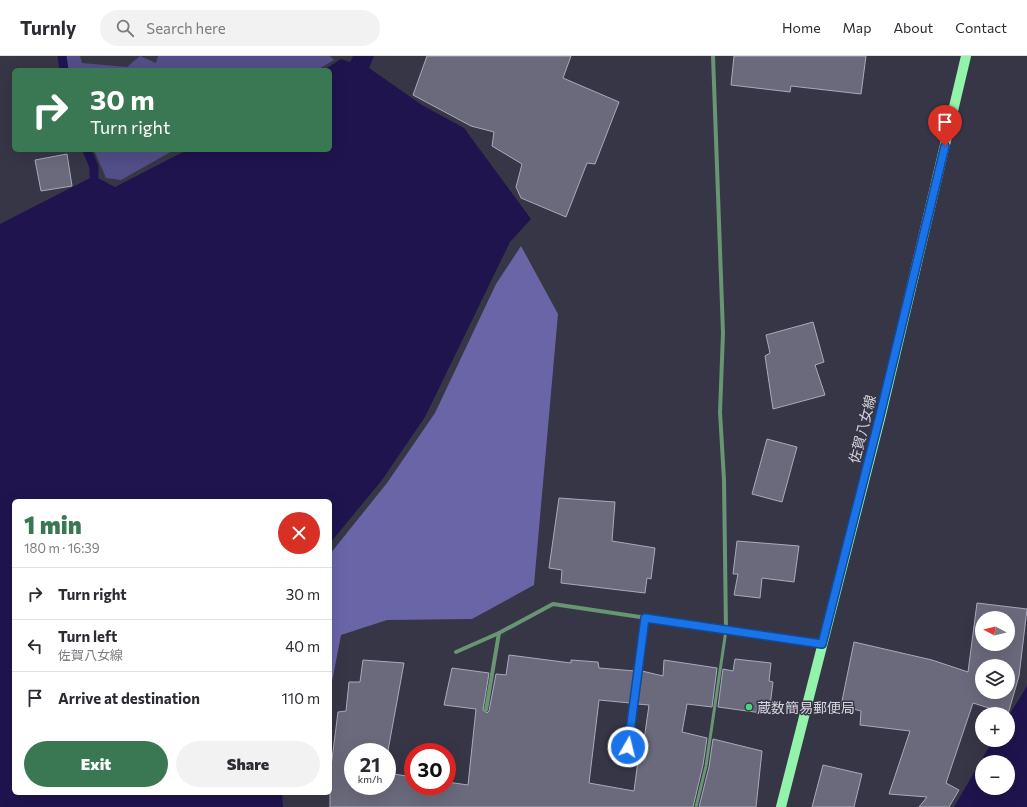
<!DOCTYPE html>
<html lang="en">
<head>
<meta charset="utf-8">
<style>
	:root { --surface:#fff; --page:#f2f2f3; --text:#2b2b33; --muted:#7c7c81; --line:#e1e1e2; --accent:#397852 }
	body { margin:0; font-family:Commissioner,"Noto Sans JP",sans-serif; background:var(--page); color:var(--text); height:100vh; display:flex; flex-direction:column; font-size:15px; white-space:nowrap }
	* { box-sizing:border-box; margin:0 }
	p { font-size:13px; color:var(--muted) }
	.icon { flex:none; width:22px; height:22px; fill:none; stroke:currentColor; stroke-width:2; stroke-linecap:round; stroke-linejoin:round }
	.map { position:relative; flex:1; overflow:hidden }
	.details { position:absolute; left:12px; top:443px; width:320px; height:296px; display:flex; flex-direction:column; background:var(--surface); border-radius:6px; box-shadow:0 4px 16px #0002 }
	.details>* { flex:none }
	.hud { position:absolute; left:12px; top:12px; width:320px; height:84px; border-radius:6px; box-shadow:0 4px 16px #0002; background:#397852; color:#fff; overflow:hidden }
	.needle { width:26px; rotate:277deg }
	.buttons { position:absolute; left:975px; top:555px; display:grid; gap:8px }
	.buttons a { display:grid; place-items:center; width:40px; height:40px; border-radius:50%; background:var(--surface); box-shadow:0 4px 16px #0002; font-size:20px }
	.speed { position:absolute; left:344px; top:687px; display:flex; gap:8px; font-size:20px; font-weight:700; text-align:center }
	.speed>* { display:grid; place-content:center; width:52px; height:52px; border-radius:50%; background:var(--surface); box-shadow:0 4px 16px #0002; line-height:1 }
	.speed small { font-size:10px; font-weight:400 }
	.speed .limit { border:6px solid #d22; background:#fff; color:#111 }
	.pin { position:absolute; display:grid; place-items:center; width:34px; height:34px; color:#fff; margin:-41px -17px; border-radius:50% 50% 50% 0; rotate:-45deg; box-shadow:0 0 4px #0007 }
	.pin .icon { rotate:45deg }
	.me { position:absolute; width:44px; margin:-22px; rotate:8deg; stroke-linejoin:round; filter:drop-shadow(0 0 3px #0008) }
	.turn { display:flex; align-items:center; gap:14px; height:84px; padding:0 12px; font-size:18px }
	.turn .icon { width:52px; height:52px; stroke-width:2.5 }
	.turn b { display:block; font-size:28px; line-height:34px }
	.round { display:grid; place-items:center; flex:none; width:42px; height:42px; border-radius:21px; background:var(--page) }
	.headline { display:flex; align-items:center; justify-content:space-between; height:68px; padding:0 12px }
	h1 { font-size:24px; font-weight:800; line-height:30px; color:var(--accent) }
	.cta { display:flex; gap:8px; margin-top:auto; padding:8px 12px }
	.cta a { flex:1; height:46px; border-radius:24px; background:var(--accent); color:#fff; font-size:16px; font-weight:800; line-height:46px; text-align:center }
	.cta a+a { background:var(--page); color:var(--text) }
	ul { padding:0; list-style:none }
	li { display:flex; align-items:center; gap:12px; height:52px; padding:0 12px; border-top:1px solid var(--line) }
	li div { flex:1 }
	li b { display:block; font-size:15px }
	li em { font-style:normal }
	header { display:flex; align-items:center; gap:24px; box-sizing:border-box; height:56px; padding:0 20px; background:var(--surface); border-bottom:1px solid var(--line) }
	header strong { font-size:19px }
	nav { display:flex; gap:22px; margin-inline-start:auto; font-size:14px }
	.search { width:280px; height:36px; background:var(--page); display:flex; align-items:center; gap:10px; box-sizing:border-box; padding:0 14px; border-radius:22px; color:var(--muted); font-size:15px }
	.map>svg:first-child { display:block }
	.green { fill:#524e87 }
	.forest { fill:#6965a7 }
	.water { fill:#1f144e; fill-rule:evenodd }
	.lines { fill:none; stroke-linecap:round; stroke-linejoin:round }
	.stream { stroke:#1f144e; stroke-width:9 }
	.building { fill:#6a6a7c; stroke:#aaaabe; fill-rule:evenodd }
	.service { stroke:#689572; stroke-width:3 }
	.minor { stroke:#689572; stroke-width:4 }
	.primary { stroke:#92f3aa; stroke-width:10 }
	.route-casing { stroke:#114b97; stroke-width:10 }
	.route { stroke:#1a73e8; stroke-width:7 }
	.poi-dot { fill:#4ad778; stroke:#363646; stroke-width:1.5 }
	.labels { text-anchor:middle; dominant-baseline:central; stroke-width:3; stroke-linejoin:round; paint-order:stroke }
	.street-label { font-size:14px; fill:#d6d6e1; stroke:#363646 }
	.poi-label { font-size:14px; fill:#d6d6e1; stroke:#363646; text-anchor:start }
</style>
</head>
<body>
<header>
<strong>Turnly</strong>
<div class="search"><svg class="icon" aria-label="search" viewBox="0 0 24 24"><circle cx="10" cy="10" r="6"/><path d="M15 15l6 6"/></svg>Search here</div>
<nav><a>Home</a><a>Map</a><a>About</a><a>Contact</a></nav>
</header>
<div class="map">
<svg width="1027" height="751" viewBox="0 0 1027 751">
	<rect width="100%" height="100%" fill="#363646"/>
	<g class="green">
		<polygon points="61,0 80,0 82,7 127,11 140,0 156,7 158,0 330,0 334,4 317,14 64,14"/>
		<polygon points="94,94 174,94 121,124 106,122"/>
	</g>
	<polygon class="forest" points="521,190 558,258 534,529 472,563 387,564 341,579 330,636 330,498 387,427 435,357 496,228"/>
	<g class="water">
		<polygon points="353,0 374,0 369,12 422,49 464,72 531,163 510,186 425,361 382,424 330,487 330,445 14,445 14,737 282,737 283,751 0,751 0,168 94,120 115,131 187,94 330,94 330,14 324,14 341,3 350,6"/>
		<path d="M1027,630V751H954L993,684H1008V661ZM982,706H1008V732H982Z"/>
	</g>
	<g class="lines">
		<g class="stream">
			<polyline points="62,0 64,14"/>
			<polyline points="87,94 94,111 94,120"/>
		</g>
	</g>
	<g class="building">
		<polygon points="427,0 571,0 563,22 619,46 595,108 587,107 566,161 521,142 516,131 522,108 492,90 494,76 471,70 413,39"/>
		<polygon points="734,0 866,0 861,38 791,30 790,36 731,29"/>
		<polygon points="67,98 72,130 41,135 35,104"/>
		<polygon points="813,266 824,306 815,309 825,339 773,353 765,300 770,297 766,279"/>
		<polygon points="767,383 797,391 782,446 752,438"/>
		<polygon points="559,442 615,446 612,485 655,492 651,523 647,522 645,537 561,527 562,514 549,512"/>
		<polygon points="737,485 799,490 794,526 762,522 760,542 734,539 738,518 733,518"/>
		<path d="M977,547L1027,553L1019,620L1008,658L973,647L946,727L959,734L949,751H919L927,741L889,738L910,675L860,669L861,655L841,650L854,586L932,604L968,616ZM982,562H1008V588H982ZM982,610H1008V636H982Z"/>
		<polygon points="509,599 571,607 571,604 598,606 599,612 635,615 630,647 599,644 589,727 634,735 639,697 642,698 649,649 637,648 642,615 663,620 664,604 717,612 712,651 687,648 682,676 707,682 703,709 693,751 330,751 330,719 338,656 346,655 349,626 360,626 363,604 404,607 387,700 387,696 353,696 353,730 387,730 387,717 413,721 413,730 447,730 447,726 468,729 476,653 444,649 452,612 489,617 483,654 487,657 489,655 496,618 506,619"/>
		<polygon points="735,603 771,607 769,625 773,626 769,658 718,651 723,613 733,615"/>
		<polygon points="713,683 762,695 756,751 699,751 709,711"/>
		<polygon points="823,709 862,718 854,751 812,751"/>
	</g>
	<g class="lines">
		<polyline class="service" points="696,751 706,710 726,574"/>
		<g class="minor">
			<polyline points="713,0 723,277 720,356 724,424 726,574"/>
			<polyline points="456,596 499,577 553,548 821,588"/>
			<polyline points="486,654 499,577"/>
			<polyline points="628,691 645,562"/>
		</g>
		<polyline class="primary" points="781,751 881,359 966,0"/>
	</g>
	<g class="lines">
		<defs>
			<polyline id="route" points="628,691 645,562 822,588 880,359 945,90"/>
		</defs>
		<use href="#route" class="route-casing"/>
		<use href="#route" class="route"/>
	</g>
	<circle class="poi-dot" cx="749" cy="651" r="4"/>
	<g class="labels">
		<g class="street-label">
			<text transform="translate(862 373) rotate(-76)">佐賀八女線</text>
		</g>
		<g class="poi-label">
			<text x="757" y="651">蔵数簡易郵便局</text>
		</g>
	</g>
</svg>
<div class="buttons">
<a><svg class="needle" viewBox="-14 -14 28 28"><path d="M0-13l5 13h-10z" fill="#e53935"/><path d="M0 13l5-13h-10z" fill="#7c7c81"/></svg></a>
<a><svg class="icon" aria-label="layers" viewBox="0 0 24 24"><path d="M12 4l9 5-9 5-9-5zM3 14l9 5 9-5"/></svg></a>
<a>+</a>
<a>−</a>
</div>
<div class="speed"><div>21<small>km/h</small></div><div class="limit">30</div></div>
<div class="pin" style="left:945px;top:90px;background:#d93025"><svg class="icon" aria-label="arrive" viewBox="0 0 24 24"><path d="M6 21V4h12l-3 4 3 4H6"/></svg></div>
<svg class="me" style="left:628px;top:691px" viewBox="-20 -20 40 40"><circle r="17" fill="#1a73e8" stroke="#fff" stroke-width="3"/><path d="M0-11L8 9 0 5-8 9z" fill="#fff"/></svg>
<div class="hud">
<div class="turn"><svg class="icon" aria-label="right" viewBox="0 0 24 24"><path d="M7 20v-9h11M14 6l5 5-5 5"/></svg><div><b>30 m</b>Turn right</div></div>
</div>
<section class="details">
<div class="headline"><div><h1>1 min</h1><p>180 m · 16:39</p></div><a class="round" style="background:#d93025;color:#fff"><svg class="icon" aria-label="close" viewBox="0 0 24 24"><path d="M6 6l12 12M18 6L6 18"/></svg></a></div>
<ul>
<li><svg class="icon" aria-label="right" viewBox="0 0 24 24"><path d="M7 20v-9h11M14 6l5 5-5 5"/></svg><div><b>Turn right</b></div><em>30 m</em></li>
<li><svg class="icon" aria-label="left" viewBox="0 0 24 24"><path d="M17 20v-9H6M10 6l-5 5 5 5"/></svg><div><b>Turn left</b><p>佐賀八女線</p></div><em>40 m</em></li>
<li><svg class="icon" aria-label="arrive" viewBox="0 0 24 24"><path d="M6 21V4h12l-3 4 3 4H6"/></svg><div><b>Arrive at destination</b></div><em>110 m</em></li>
</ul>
<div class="cta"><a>Exit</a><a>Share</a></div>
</section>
</div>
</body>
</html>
